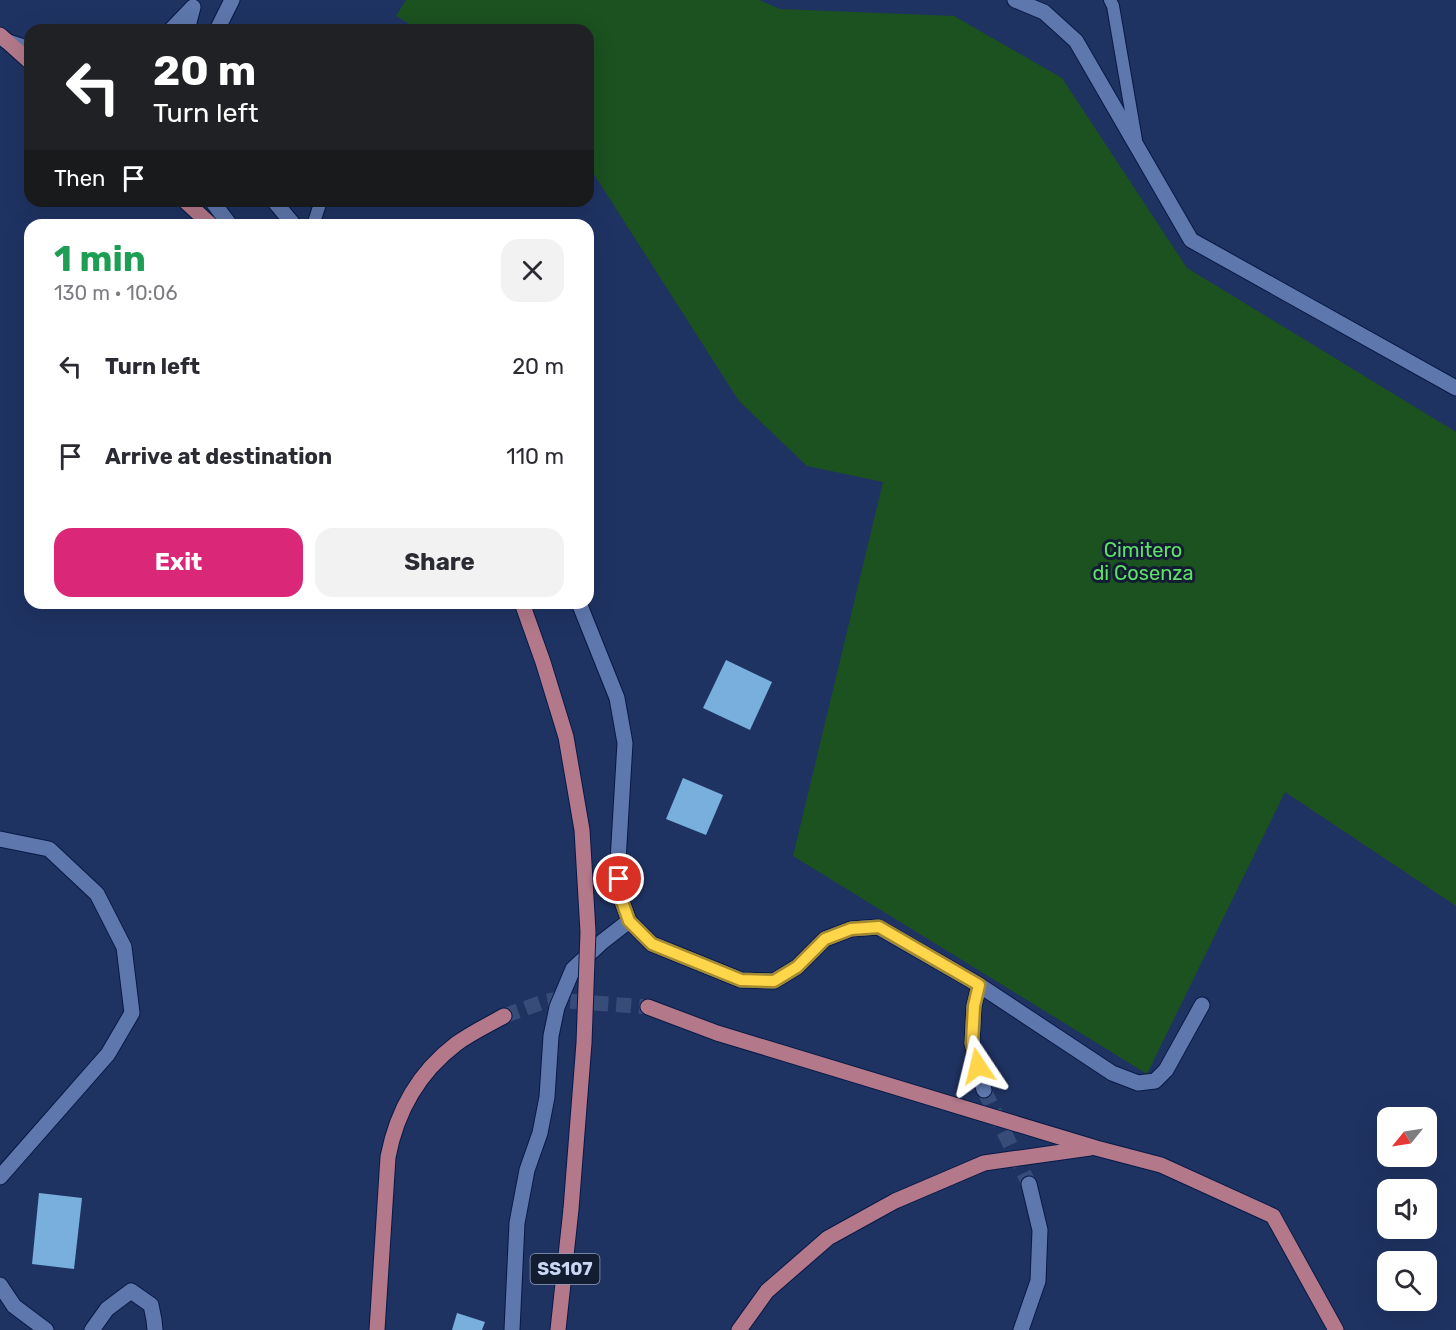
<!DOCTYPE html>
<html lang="en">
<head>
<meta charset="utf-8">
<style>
	:root { --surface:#fff; --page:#f2f2f3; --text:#2b2b33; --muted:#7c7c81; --accent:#db2777 }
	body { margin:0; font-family:Rubik,sans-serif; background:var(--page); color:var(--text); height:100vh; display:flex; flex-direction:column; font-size:22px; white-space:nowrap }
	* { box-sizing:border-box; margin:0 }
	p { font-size:20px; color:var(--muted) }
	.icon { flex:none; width:33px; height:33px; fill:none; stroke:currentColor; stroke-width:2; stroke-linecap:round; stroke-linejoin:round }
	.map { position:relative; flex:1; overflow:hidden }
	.sheet { position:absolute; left:24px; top:219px; width:570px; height:390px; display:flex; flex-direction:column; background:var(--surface); border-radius:18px; box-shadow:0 6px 24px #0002 }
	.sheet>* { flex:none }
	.banner { position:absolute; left:24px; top:24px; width:570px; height:183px; border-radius:18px; box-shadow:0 6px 24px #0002; background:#202124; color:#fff; overflow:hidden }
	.needle { width:39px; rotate:240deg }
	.fabs { position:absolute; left:1377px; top:1107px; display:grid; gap:12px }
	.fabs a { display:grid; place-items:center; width:60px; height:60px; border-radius:12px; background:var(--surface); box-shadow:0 6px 24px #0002; font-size:30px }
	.pin { position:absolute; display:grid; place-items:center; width:51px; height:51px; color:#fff; margin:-26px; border:3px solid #fff; border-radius:50%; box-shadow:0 2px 6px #0007 }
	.me { position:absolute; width:66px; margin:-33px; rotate:350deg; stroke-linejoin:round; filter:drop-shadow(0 0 4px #0008) }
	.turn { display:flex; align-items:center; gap:21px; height:126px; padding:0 30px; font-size:27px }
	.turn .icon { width:78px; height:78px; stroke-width:2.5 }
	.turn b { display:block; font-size:42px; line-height:51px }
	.then { display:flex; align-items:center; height:57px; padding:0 30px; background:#0003; gap:12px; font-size:22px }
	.round { display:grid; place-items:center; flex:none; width:63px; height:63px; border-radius:18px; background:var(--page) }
	.head { display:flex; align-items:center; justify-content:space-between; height:102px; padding:0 30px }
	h1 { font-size:36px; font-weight:700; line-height:45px; color:#1e9e55 }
	.button { display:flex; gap:12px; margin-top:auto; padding:12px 30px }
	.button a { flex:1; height:69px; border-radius:18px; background:var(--accent); color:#fff; font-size:24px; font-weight:700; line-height:69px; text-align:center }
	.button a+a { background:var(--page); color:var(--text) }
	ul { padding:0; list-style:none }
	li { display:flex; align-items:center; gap:18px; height:90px; padding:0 30px }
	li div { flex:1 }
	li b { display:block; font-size:22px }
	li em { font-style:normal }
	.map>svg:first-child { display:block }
	.green { fill:#1c5120 }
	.building { fill:#79afdc }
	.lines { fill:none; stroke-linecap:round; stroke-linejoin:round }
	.street-tunnel { stroke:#384c79; stroke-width:15; stroke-dasharray:15 8; stroke-linecap:butt }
	.primary-tunnel { stroke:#384c79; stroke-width:15; stroke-dasharray:15 8; stroke-linecap:butt }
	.lane-casing { stroke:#081946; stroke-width:14 }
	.street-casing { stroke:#081946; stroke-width:17 }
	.primary-casing { stroke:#081946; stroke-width:17 }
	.lane { stroke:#5e77ac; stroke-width:12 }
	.street { stroke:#5e77ac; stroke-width:15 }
	.primary { stroke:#b3798a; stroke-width:15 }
	.primary-bridge-casing { stroke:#081946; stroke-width:17; stroke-linecap:butt }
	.primary-bridge { stroke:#b3798a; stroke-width:15 }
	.route-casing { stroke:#a68a30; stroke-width:15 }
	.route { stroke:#ffd54a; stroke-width:10 }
	.labels { text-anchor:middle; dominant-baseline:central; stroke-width:6; stroke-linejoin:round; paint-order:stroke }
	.shield { fill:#131d32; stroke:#929fba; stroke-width:1.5 }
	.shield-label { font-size:18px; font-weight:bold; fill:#c9d7f5 }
	.park-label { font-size:20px; fill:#5fe069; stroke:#131d32 }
</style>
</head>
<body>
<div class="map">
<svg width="1456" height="1330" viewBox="0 0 1456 1330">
	<rect width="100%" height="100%" fill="#1f3363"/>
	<polygon class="green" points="406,0 759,0 780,9 954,16 1062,78 1187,268 1456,432 1456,906 1285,792 1147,1074 793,856 883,482 807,466 739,401 588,165 588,30 415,30 416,28 396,16"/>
	<g class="building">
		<polygon points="726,660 772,682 750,730 703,708"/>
		<polygon points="683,778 723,795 706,835 666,819"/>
		<polygon points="39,1193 82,1198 74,1269 32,1264"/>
		<polygon points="457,1313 485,1322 482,1330 452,1330"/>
	</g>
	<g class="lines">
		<polyline class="street-tunnel" points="984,1090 1029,1184"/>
		<polyline class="primary-tunnel" points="504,1016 543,1002 554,1000 648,1007"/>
		<defs>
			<g id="lane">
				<polyline points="1110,0 1113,6 1136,140"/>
				<polyline points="313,225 321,201"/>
			</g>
			<g id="street">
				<polyline points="1015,0 1044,12 1076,41 1191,240 1456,388"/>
				<polyline points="171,30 193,7 187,30"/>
				<polyline points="217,30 232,0"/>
				<polyline points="6,41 30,49"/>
				<polyline points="212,201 230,225"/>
				<polyline points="274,201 294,225"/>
				<polyline points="579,603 617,698 625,743 618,861 620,896 629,921 652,944 741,980 774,981 797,967 825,939 851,929 878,927 979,985 1112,1073 1138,1083 1155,1081 1166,1070 1202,1005"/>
				<polyline points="0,839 49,849 97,894 124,947 132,1013 108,1054 0,1177"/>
				<polyline points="979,985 974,1006 972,1043 984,1090"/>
				<polyline points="0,1285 14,1306 46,1330"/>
				<polyline points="92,1330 107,1309 131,1291 151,1305 154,1320 155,1330"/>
				<polyline points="512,1330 517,1223 527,1170 540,1133 547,1097 551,1036 557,1007 573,969 602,942 629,921"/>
				<polyline points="1021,1330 1038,1281 1040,1230 1029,1184"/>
			</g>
			<g id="primary">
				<polyline points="0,35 30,62"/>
				<polyline points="185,201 211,225"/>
				<polyline points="648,1007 717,1033 1096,1148 1161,1165 1273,1216 1336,1330"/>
				<path d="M377,1330L388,1157C397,1110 418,1073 456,1044C471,1033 488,1025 504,1016"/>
				<polyline points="558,1330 571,1209"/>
				<polyline points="739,1330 767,1291 828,1238 895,1201 984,1163 1090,1148"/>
			</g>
		</defs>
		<use href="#lane" class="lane-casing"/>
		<use href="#street" class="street-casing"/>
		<use href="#primary" class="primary-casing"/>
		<use href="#lane" class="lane"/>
		<use href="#street" class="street"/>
		<use href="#primary" class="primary"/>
		<defs>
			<polyline id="primary-bridge" points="522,603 543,662 566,737 582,830 588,932 584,1043 571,1209"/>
		</defs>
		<use href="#primary-bridge" class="primary-bridge-casing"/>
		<use href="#primary-bridge" class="primary-bridge"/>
	</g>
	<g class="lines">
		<defs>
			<polyline id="route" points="619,879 620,896 629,921 652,944 741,980 774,981 797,967 825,939 851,929 879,927 979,985 974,1006 972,1043 978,1066"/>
		</defs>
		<use href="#route" class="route-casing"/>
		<use href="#route" class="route"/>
	</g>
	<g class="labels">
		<rect class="shield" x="530.5" y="1254" width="69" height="30" rx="4.5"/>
		<g class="shield-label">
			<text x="565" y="1269">SS107</text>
		</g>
		<g class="park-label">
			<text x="1143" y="550">Cimitero<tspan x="1143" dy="23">di Cosenza</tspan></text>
		</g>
	</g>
</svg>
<div class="fabs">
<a><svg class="needle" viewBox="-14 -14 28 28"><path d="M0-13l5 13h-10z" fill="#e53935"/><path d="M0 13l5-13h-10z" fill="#7c7c81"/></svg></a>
<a><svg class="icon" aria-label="sound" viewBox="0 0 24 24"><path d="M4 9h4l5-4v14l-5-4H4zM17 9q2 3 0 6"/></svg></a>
<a><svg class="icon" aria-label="search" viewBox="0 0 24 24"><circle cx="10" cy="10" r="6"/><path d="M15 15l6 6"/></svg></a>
</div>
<div class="pin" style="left:619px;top:879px;background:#d93025"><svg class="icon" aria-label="arrive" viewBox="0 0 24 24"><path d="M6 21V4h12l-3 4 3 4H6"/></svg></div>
<svg class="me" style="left:978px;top:1066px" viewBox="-20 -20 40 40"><path d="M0-17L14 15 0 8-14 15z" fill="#ffd54a" stroke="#fff" stroke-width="4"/></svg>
<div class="banner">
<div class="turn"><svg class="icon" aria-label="left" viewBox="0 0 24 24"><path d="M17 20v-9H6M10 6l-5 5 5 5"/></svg><div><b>20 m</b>Turn left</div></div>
<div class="then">Then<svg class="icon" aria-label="arrive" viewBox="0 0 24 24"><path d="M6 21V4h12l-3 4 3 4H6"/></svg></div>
</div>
<section class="sheet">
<div class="head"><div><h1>1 min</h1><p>130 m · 10:06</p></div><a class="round"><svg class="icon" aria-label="close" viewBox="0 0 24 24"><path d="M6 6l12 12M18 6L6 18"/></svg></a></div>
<ul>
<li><svg class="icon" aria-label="left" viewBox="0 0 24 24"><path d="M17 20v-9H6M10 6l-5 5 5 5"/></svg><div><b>Turn left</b></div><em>20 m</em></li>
<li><svg class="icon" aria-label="arrive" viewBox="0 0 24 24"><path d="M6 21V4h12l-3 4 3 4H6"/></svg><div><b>Arrive at destination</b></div><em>110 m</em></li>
</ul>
<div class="button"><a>Exit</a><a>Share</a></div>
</section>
</div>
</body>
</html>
